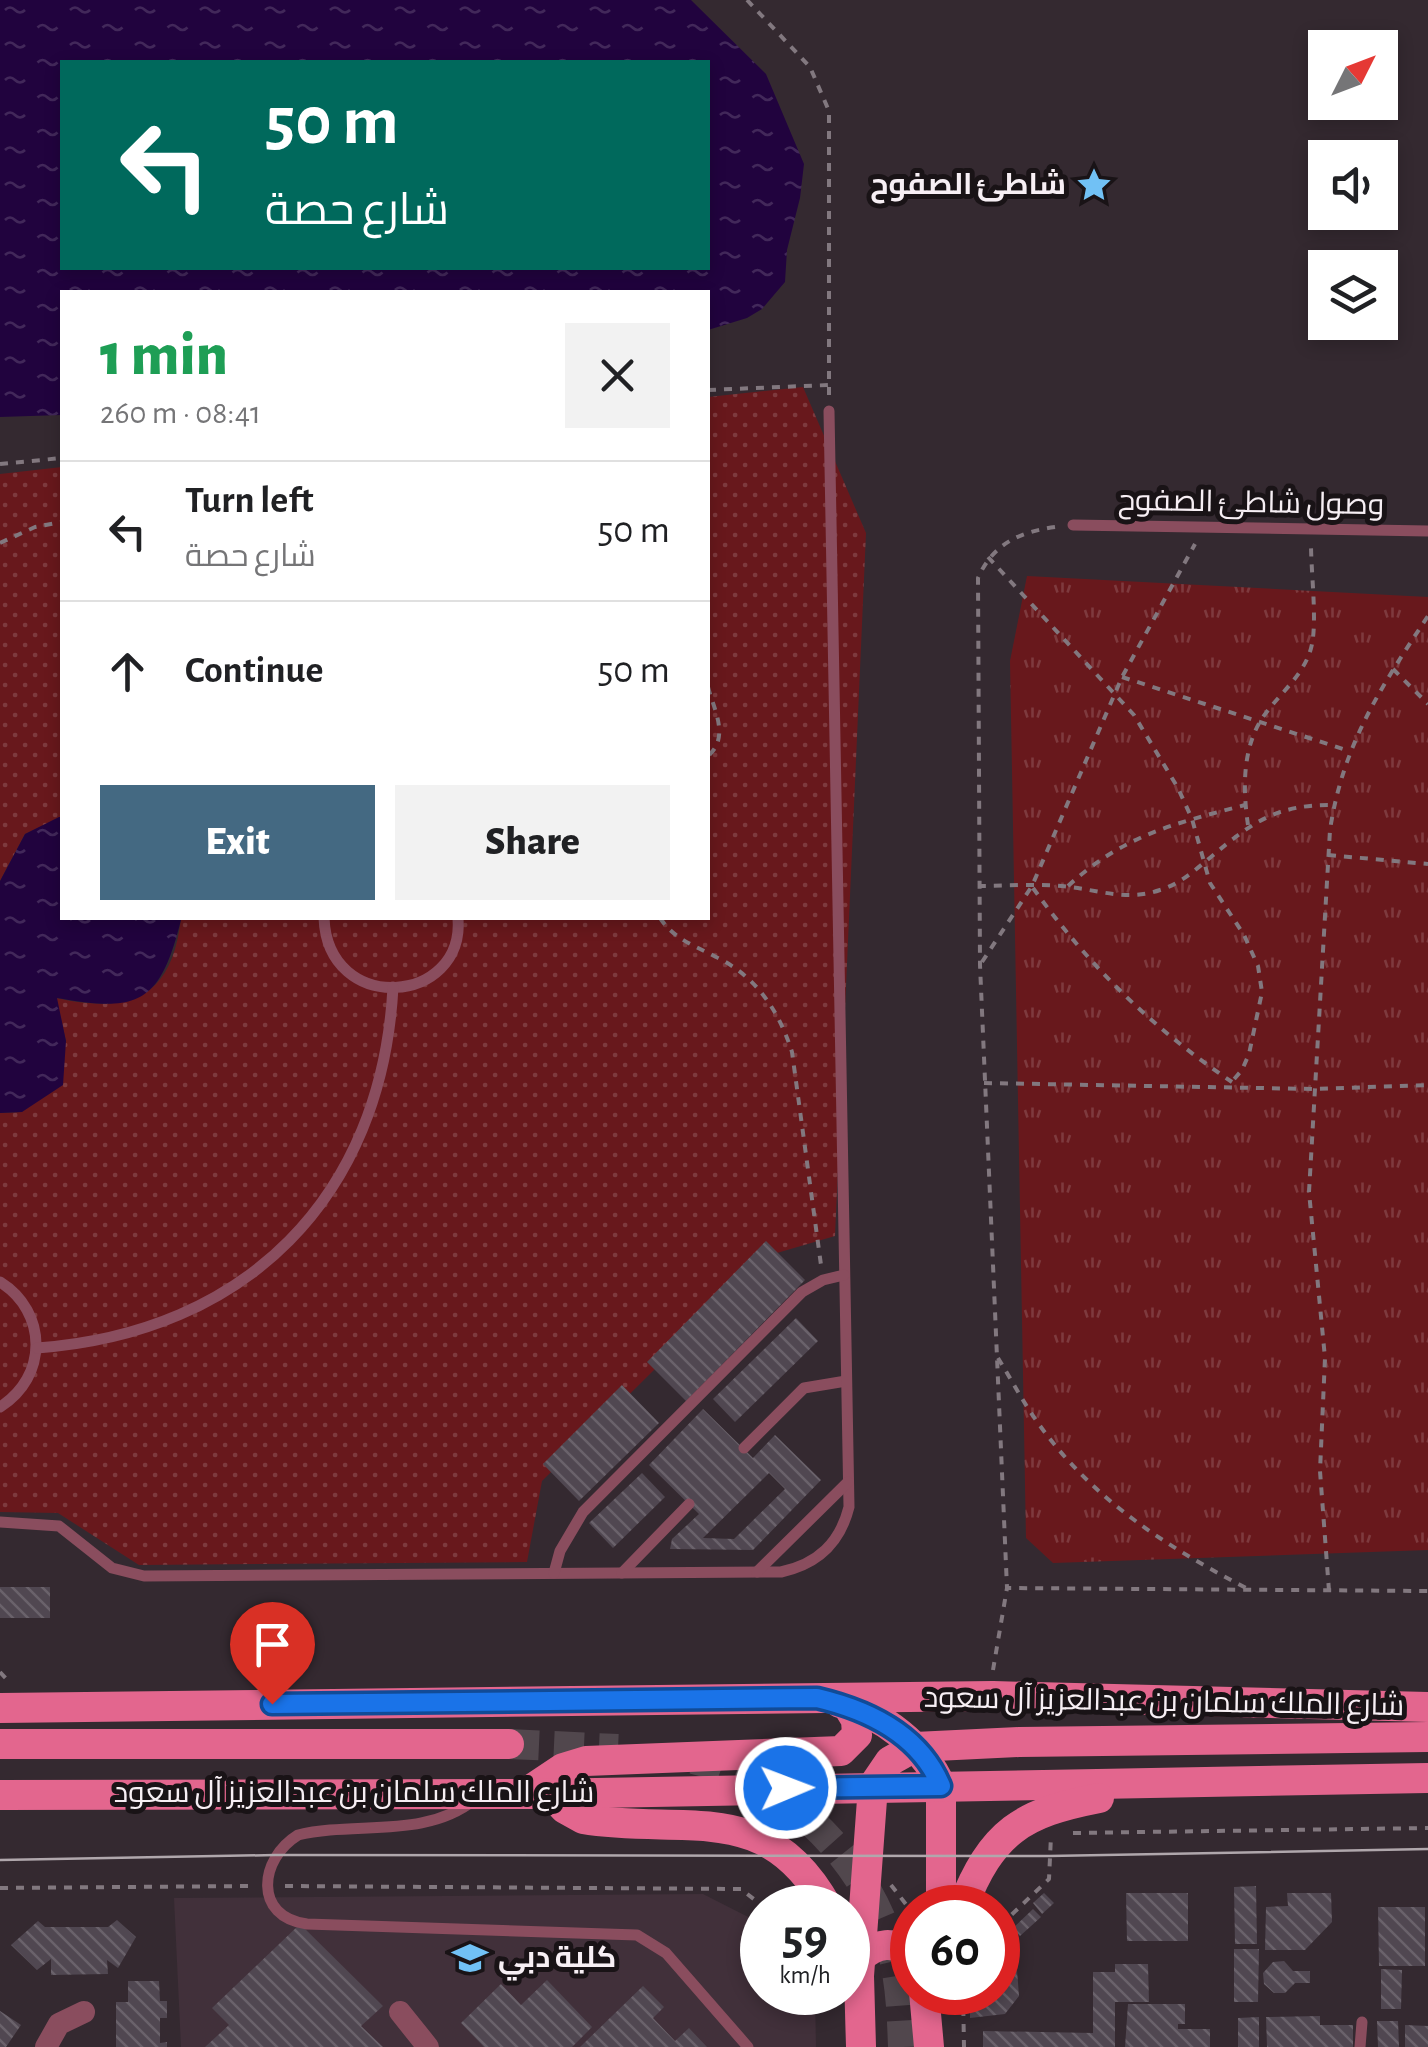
<!DOCTYPE html>
<html lang="en">
<head>
<meta charset="utf-8">
<style>
	:root { --surface:#fff; --page:#f2f2f2; --text:#202124; --muted:#757577; --line:#e0e0e0; --accent:#446982 }
	body { margin:0; font-family:"Alegreya Sans",Cairo,sans-serif; background:var(--page); color:var(--text); height:100vh; display:flex; flex-direction:column; font-size:38px; white-space:nowrap }
	* { box-sizing:border-box; margin:0 }
	p { font-size:32px; color:var(--muted) }
	.icon { flex:none; width:55px; height:55px; fill:none; stroke:currentColor; stroke-width:2; stroke-linecap:round; stroke-linejoin:round }
	.map { position:relative; flex:1; overflow:hidden }
	.details { position:absolute; left:60px; top:290px; width:650px; height:630px; display:flex; flex-direction:column; background:var(--surface); border-radius:0px; box-shadow:0 5px 15px #0003 }
	.details>* { flex:none }
	.banner { position:absolute; left:60px; top:60px; width:650px; height:210px; border-radius:0px; box-shadow:0 5px 15px #0003; background:#00695c; color:#fff; overflow:hidden }
	.needle { width:65px; rotate:48deg }
	.controls { position:absolute; left:1308px; top:30px; display:grid; gap:20px }
	.controls a { display:grid; place-items:center; width:90px; height:90px; border-radius:0px; background:var(--surface); box-shadow:0 5px 15px #0003; font-size:50px }
	.speed { position:absolute; left:740px; top:1885px; display:flex; gap:20px; font-size:50px; font-weight:700; text-align:center }
	.speed>* { display:grid; place-content:center; width:130px; height:130px; border-radius:50%; background:var(--surface); box-shadow:0 5px 15px #0003; line-height:1 }
	.speed small { font-size:25px; font-weight:400 }
	.speed .limit { border:15px solid #d22; background:#fff; color:#111 }
	.pin { position:absolute; display:grid; place-items:center; width:85px; height:85px; color:#fff; margin:-102px -42px; border-radius:50% 50% 50% 0; rotate:-45deg; box-shadow:0 0 10px #0007 }
	.pin .icon { rotate:45deg }
	.me { position:absolute; width:110px; margin:-55px; rotate:89deg; stroke-linejoin:round; filter:drop-shadow(0 0 8px #0008) }
	.turn { display:flex; align-items:center; gap:35px; height:210px; padding:0 40px; font-size:45px }
	.turn .icon { width:130px; height:130px; stroke-width:2.5 }
	.turn b { display:block; font-size:70px; line-height:85px }
	.round { display:grid; place-items:center; flex:none; width:105px; height:105px; border-radius:0px; background:var(--page) }
	.summary { display:flex; align-items:center; justify-content:space-between; height:170px; padding:0 40px }
	h1 { font-size:60px; font-weight:800; line-height:75px; color:#1e9e55 }
	.cta { display:flex; gap:20px; margin-top:auto; padding:20px 40px }
	.cta a { flex:1; height:115px; border-radius:0px; background:var(--accent); color:#fff; font-size:40px; font-weight:800; line-height:115px; text-align:center }
	.cta a+a { background:var(--page); color:var(--text) }
	ul { padding:0; list-style:none }
	li { display:flex; align-items:center; gap:30px; height:140px; padding:0 40px; border-top:2px solid var(--line) }
	li div { flex:1 }
	li b { display:block; font-size:38px }
	li em { font-style:normal }
	.map>svg:first-child { display:block }
	.built { fill:#41303a }
	.grass { fill:url(#grass-tufts) }
	.garden { fill:url(#garden-dots) }
	.water { fill:url(#water-ripples); fill-rule:evenodd }
	.building { fill:url(#building-back-hatch); fill-rule:evenodd }
	.lines { fill:none; stroke-linecap:round; stroke-linejoin:round }
	.primary-tunnel { stroke:#51474d; stroke-width:30; stroke-dasharray:30 15; stroke-linecap:butt }
	.path { stroke:#82787f; stroke-width:4; stroke-dasharray:8 8; stroke-linecap:butt }
	.lane { stroke:#8a4d5e; stroke-width:11 }
	.street { stroke:#8a4d5e; stroke-width:22 }
	.primary { stroke:#e3668e; stroke-width:30 }
	.tram { stroke:#b0a7ac; stroke-width:2.5 }
	.route-casing { stroke:#114b97; stroke-width:25 }
	.route { stroke:#1a73e8; stroke-width:18 }
	.labels { text-anchor:middle; dominant-baseline:central; stroke-width:10; stroke-linejoin:round; paint-order:stroke }
	.poi-label { font-size:30px; font-weight:bold; fill:#f7eff4; stroke:#191316; text-anchor:end }
	.street-label { font-size:30px; fill:#f7eff4; stroke:#191316 }
</style>
</head>
<body>
<div class="map">
<svg width="1428" height="2047" viewBox="0 0 1428 2047">
	<defs>
		<pattern id="grass-tufts" width="24" height="20" patternUnits="userSpaceOnUse" patternTransform="scale(2.5)"><rect width="24" height="20" fill="#68181c"/><path d="M3 7l-1-3M5 7V3M7 7l1-3M15 17l-1-3M17 17v-4M19 17l1-3" fill="none" stroke="#7e3a3e"/></pattern>
		<pattern id="garden-dots" width="8" height="8" patternUnits="userSpaceOnUse" patternTransform="scale(2.5)"><rect width="8" height="8" fill="#68181c"/><path d="M2 2h.1M6 6h.1" fill="none" stroke="#7e3a3e" stroke-width="1.8" stroke-linecap="round"/></pattern>
		<pattern id="water-ripples" width="26" height="14" patternUnits="userSpaceOnUse" patternTransform="scale(2.5)"><rect width="26" height="14" fill="#21033e"/><path d="M2 4q2-2 4 0t4 0M15 11q2-2 4 0t4 0" fill="none" stroke="#42285a"/></pattern>
		<pattern id="building-back-hatch" width="6" height="6" patternUnits="userSpaceOnUse" patternTransform="scale(2.5)"><rect width="6" height="6" fill="#504751"/><path d="M-1 5l2 2M0 0l6 6M5-1l2 2" fill="none" stroke="#6a626b"/></pattern>
	</defs>
	<rect width="100%" height="100%" fill="#342930"/>
	<polygon class="built" points="703,1894 762,1924 762,1992 815,1993 816,2047 181,2047 174,1898"/>
	<polygon class="grass" points="1027,576 1428,597 1428,1550 1053,1563 1026,1538 1010,661"/>
	<g class="garden">
		<path d="M803,387L866,533L835,1236L770,1255L542,1481L527,1562L139,1565L58,1513L0,1512V1113L22,1112L66,1041L56,998C130,1014 172,999 181,918H708V397Z"/>
		<polygon points="62,467 62,817 25,834 0,881 0,474"/>
	</g>
	<g class="water">
		<path d="M0,0H691L766,74L804,164L800,198L787,250L785,282L762,309L747,318L708,330V292H62V415L0,417ZM62,62H708V268H62Z"/>
		<path d="M59,817H62V918L181,920C160,1003 140,1013 57,998L66,1041L63,1085L22,1112L0,1113V881L25,834Z"/>
	</g>
	<g class="building">
		<polygon points="766,1241 805,1280 686,1401 647,1362"/>
		<polygon points="796,1318 818,1341 735,1422 713,1399"/>
		<polygon points="622,1385 659,1423 579,1501 543,1464"/>
		<path d="M703,1409L753,1458L775,1435L821,1480L753,1550L670,1549L672,1539L699,1514L649,1465ZM769,1473L785,1489L734,1539L703,1538Z"/>
		<polygon points="642,1473 665,1497 613,1548 589,1523"/>
		<rect x="0" y="1587" width="50" height="31"/>
		<polygon points="1256,1886 1257,1944 1235,1944 1234,1887"/>
		<polygon points="1044,1893 1054,1903 1042,1914 1033,1903"/>
		<polygon points="1126,1893 1188,1893 1188,1941 1127,1941"/>
		<polygon points="1287,1893 1331,1893 1332,1922 1305,1950 1265,1950 1266,1907 1288,1906"/>
		<polygon points="1378,1907 1425,1907 1425,1966 1379,1966"/>
		<polygon points="1033,1909 1041,1917 1020,1936 1013,1928"/>
		<polygon points="117,1920 136,1937 118,1968 107,1960 108,1974 51,1975 51,1959 37,1970 11,1945 38,1921 45,1927 108,1927"/>
		<polygon points="300,1924 383,2006 361,2026 383,2047 205,2047 229,2025 212,2008"/>
		<polygon points="1234,1949 1259,1949 1258,2002 1234,2002"/>
		<polygon points="1284,1961 1293,1971 1310,1971 1310,1983 1295,1983 1285,1993 1274,1993 1264,1984 1263,1973 1273,1962"/>
		<polygon points="1115,1964 1148,1964 1149,2002 1115,2002 1115,2047 983,2047 983,2031 1093,2033 1093,1972 1115,1972"/>
		<polygon points="1381,1969 1402,1970 1401,2009 1381,2009"/>
		<polygon points="1017,1970 1019,1996 1005,2014 970,2018 970,1992 998,1992 998,1971"/>
		<polygon points="547,1980 592,2027 572,2047 484,2047 461,2023 501,1984 521,2005"/>
		<polygon points="128,1981 159,1981 160,2001 167,2001 167,2018 160,2018 160,2043 167,2042 167,2047 116,2047 116,2002 128,2002"/>
		<polygon points="643,1986 664,2007 653,2018 675,2041 689,2028 707,2047 580,2047"/>
		<polygon points="1128,2004 1185,2004 1185,2024 1178,2024 1178,2029 1210,2029 1210,2047 1125,2047"/>
		<polygon points="0,2011 21,2025 6,2047 0,2047"/>
		<polygon points="1320,2016 1320,2025 1353,2025 1353,2047 1267,2047 1266,2017"/>
		<polygon points="1259,2017 1259,2047 1238,2047 1238,2018"/>
		<polygon points="1377,2021 1398,2021 1399,2047 1378,2047"/>
		<polygon points="1405,2025 1428,2026 1428,2047 1405,2047"/>
	</g>
	<g class="lines">
		<g class="primary-tunnel">
			<polyline points="509,1744 618,1749"/>
			<path d="M693,1759C791,1782 872,1864 895,1962C901,1990 902,2019 903,2047"/>
		</g>
		<g class="path">
			<polyline points="747,0 810,67 829,111 829,396"/>
			<polyline points="708,390 829,385"/>
			<polyline points="0,464 62,458"/>
			<path d="M1055,527C1019,532 993,544 978,578L980,965L1007,1588L1428,1591"/>
			<polyline points="0,543 35,527 62,522"/>
			<polyline points="988,557 1134,715 1178,788 1192,819 1210,883 1244,935 1258,966 1262,992 1249,1054 1242,1070 1229,1085"/>
			<polyline points="1393,669 1428,704"/>
			<polyline points="1122,677 1349,751"/>
			<path d="M708,687C714,710 730,737 708,756"/>
			<path d="M1248,825C1243,791 1242,751 1261,720C1277,695 1306,675 1312,644C1317,619 1311,572 1311,544"/>
			<polyline points="1328,855 1428,864"/>
			<path d="M978,886C1008,886 1040,883 1070,887C1101,891 1129,901 1160,890C1180,884 1195,870 1211,857C1252,822 1278,804 1334,805"/>
			<path d="M1068,886C1124,835 1173,824 1245,805"/>
			<path d="M1033,888C1089,966 1152,1028 1232,1082"/>
			<path d="M660,918C675,940 694,945 716,957C756,976 779,1011 792,1052L821,1265"/>
			<polyline points="982,962 1032,886 1122,677 1195,544"/>
			<polyline points="984,1083 1314,1089 1428,1085"/>
			<path d="M998,1358C1011,1379 1023,1402 1038,1423C1092,1499 1165,1546 1246,1588"/>
			<path d="M1329,1591L1320,1471L1325,1358L1309,1192L1330,830C1343,744 1381,687 1428,616"/>
			<polyline points="993,1670 1007,1588"/>
			<polyline points="0,1672 10,1683"/>
			<polyline points="1073,1833 1428,1828"/>
			<polyline points="891,1885 912,1912"/>
			<polyline points="285,1886 741,1889 765,1908"/>
			<polyline points="0,1888 250,1886"/>
			<polyline points="998,1920 1006,1920 1049,1879 1051,1836"/>
			<polyline points="963,1992 964,2047"/>
		</g>
		<g class="lane">
			<polyline points="1073,525 1428,531"/>
			<path d="M324,918C328,1016 465,1005 458,918"/>
			<path d="M0,1282C48,1312 48,1377 0,1407"/>
			<path d="M37,1348C246,1333 382,1197 393,987"/>
			<polyline points="744,1448 804,1388 846,1381"/>
			<path d="M0,1522L59,1526L112,1568L144,1576L781,1572C818,1564 840,1543 849,1507L829,411"/>
			<polyline points="757,1572 848,1482"/>
			<polyline points="554,1573 560,1551 583,1512 802,1292 823,1280 844,1275"/>
			<polyline points="622,1573 689,1504"/>
			<path d="M474,1800C425,1839 355,1821 298,1835C259,1859 253,1917 307,1924L637,1935L666,1953L748,2047"/>
			<polyline points="1360,2047 1362,2022"/>
		</g>
		<g class="street">
			<polyline points="400,2012 428,2047"/>
			<polyline points="46,2047 59,2024 84,2012"/>
		</g>
		<g class="primary">
			<path d="M840,1703C882,1714 924,1746 941,1786V1908"/>
			<polyline points="0,1708 993,1696 1428,1707"/>
			<polyline points="0,1744 509,1744"/>
			<polyline points="524,1794 563,1768 586,1761 841,1751 857,1735 856,1720 847,1705"/>
			<path d="M551,1794L565,1809L583,1819C683,1836 767,1796 828,1908"/>
			<polyline points="0,1795 540,1794 1428,1778"/>
			<path d="M962,1908C992,1831 1022,1813 1099,1798"/>
			<path d="M860,1958C877,1942 894,1941 912,1954"/>
			<polyline points="924,1992 929,2047"/>
			<polyline points="861,2047 859,1976 873,1786 890,1761 915,1747 1019,1742 1428,1737"/>
		</g>
		<polyline class="tram" points="0,1860 275,1855 1049,1856 1428,1849"/>
	</g>
	<g class="lines">
		<defs>
			<path id="route" d="M272,1704L817,1698C868,1710 920,1735 941,1786L786,1788"/>
		</defs>
		<use href="#route" class="route-casing"/>
		<use href="#route" class="route"/>
	</g>
	<defs>
		<symbol id="sight-bare" viewBox="-9 -9 18 18"><path d="M0-6L1.8-2.2L6-1.7L2.9 1.2L3.7 5.4L0 3.3L-3.7 5.4L-2.9 1.2L-6-1.7L-1.8-2.2Z" fill="#71c1f5" stroke="#191316" stroke-width="2.5" paint-order="stroke"/></symbol>
		<symbol id="school-bare" viewBox="-9 -9 18 18"><path d="M0-5L7-2L0 1L-7-2ZM-4 1L0 2.5L4 1V4Q0 6-4 4Z" fill="#71c1f5" stroke="#191316" stroke-width="2.5" paint-order="stroke"/></symbol>
	</defs>
	<g fill-rule="evenodd">
		<use href="#sight-bare" x="1069" y="160" width="50" height="50"/>
		<use href="#school-bare" x="445" y="1933" width="50" height="50"/>
	</g>
	<g class="labels">
		<g class="poi-label">
			<text x="1066" y="185">شاطئ الصفوح</text>
			<text x="498" y="1958" text-anchor="start">كلية دبي</text>
		</g>
		<g class="street-label">
			<text transform="translate(1251 503) rotate(1)">وصول شاطئ الصفوح</text>
			<text transform="translate(1164 1702) rotate(1)">شارع الملك سلمان بن عبدالعزيز آل سعود</text>
			<text x="354" y="1793">شارع الملك سلمان بن عبدالعزيز آل سعود</text>
		</g>
	</g>
</svg>
<div class="controls">
<a><svg class="needle" viewBox="-14 -14 28 28"><path d="M0-13l5 13h-10z" fill="#e53935"/><path d="M0 13l5-13h-10z" fill="#757577"/></svg></a>
<a><svg class="icon" aria-label="sound" viewBox="0 0 24 24"><path d="M4 9h4l5-4v14l-5-4H4zM17 9q2 3 0 6"/></svg></a>
<a><svg class="icon" aria-label="layers" viewBox="0 0 24 24"><path d="M12 4l9 5-9 5-9-5zM3 14l9 5 9-5"/></svg></a>
</div>
<div class="speed"><div>59<small>km/h</small></div><div class="limit">60</div></div>
<div class="pin" style="left:272px;top:1704px;background:#d93025"><svg class="icon" aria-label="arrive" viewBox="0 0 24 24"><path d="M6 21V4h12l-3 4 3 4H6"/></svg></div>
<svg class="me" style="left:786px;top:1788px" viewBox="-20 -20 40 40"><circle r="17" fill="#1a73e8" stroke="#fff" stroke-width="3"/><path d="M0-11L8 9 0 5-8 9z" fill="#fff"/></svg>
<div class="banner">
<div class="turn"><svg class="icon" aria-label="left" viewBox="0 0 24 24"><path d="M17 20v-9H6M10 6l-5 5 5 5"/></svg><div><b>50 m</b>شارع حصة</div></div>
</div>
<section class="details">
<div class="summary"><div><h1>1 min</h1><p>260 m · 08:41</p></div><a class="round"><svg class="icon" aria-label="close" viewBox="0 0 24 24"><path d="M6 6l12 12M18 6L6 18"/></svg></a></div>
<ul>
<li><svg class="icon" aria-label="left" viewBox="0 0 24 24"><path d="M17 20v-9H6M10 6l-5 5 5 5"/></svg><div><b>Turn left</b><p>شارع حصة</p></div><em>50 m</em></li>
<li><svg class="icon" aria-label="ahead" viewBox="0 0 24 24"><path d="M12 20V5M6 11l6-6 6 6"/></svg><div><b>Continue</b></div><em>50 m</em></li>
</ul>
<div class="cta"><a>Exit</a><a>Share</a></div>
</section>
</div>
</body>
</html>
